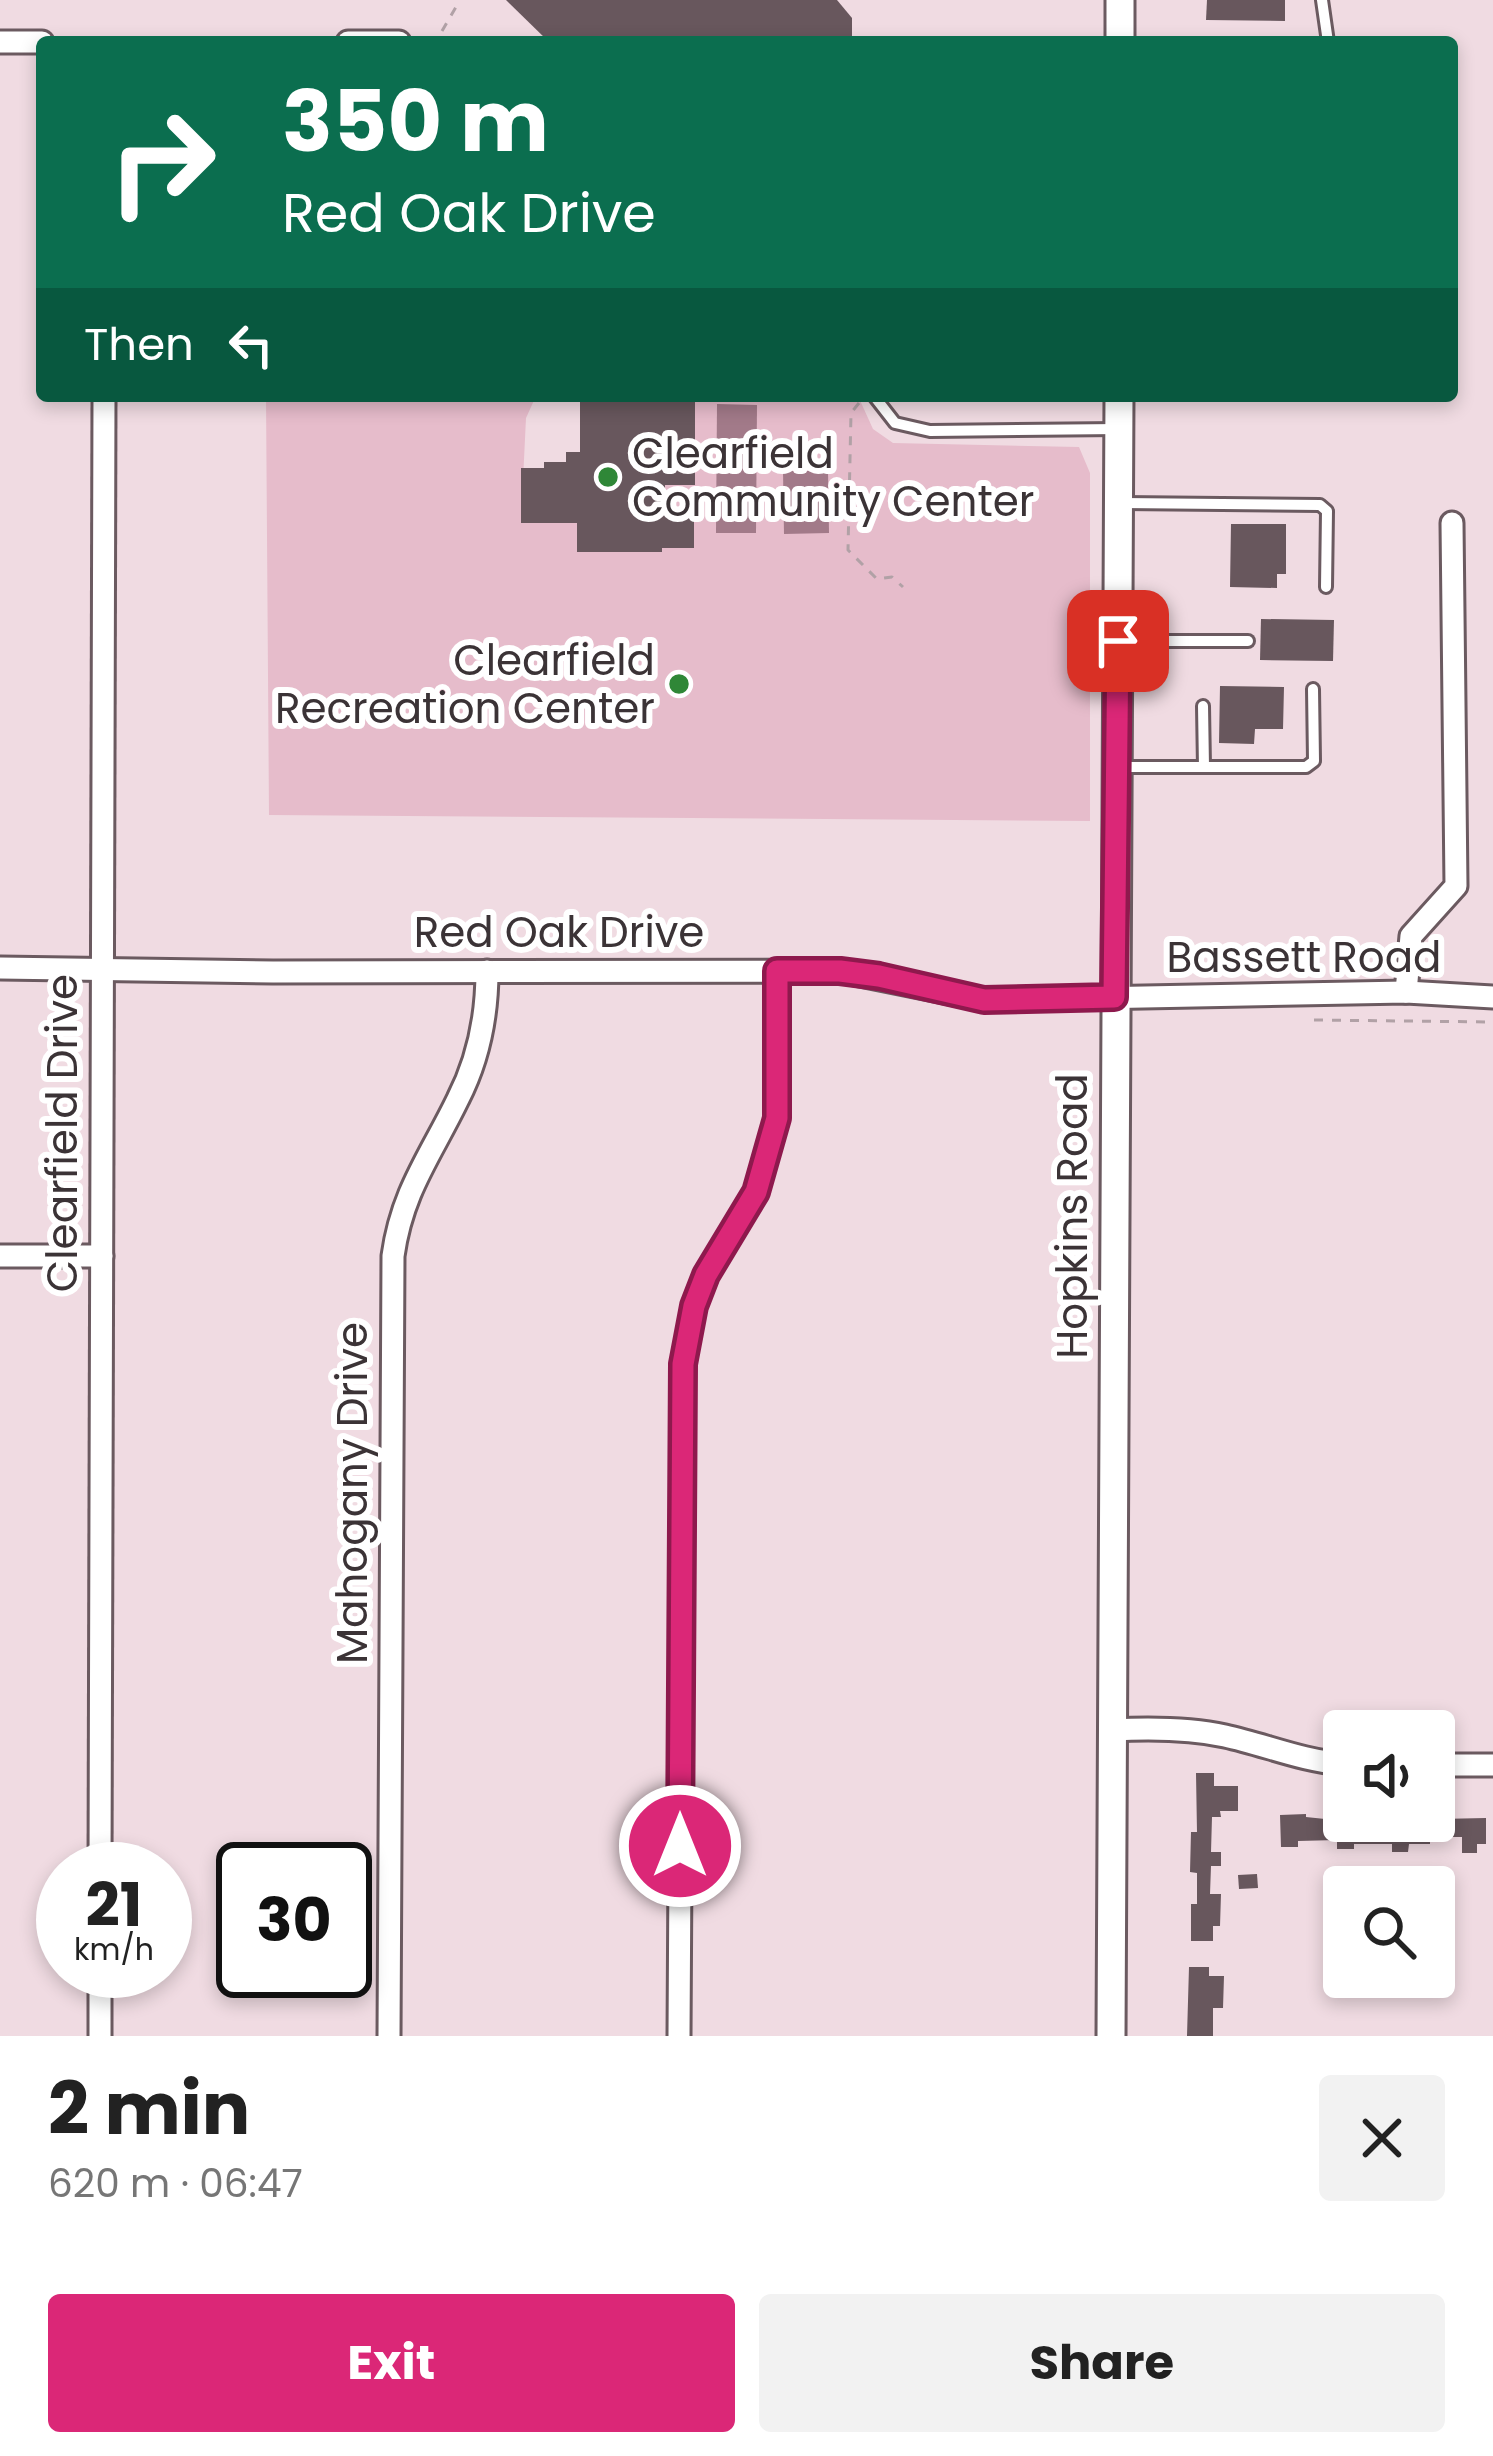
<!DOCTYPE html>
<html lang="en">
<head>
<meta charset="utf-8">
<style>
	:root { --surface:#fff; --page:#f2f2f2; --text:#222; --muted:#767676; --accent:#db2777 }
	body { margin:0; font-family:Poppins,sans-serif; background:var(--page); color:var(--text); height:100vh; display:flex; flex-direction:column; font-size:45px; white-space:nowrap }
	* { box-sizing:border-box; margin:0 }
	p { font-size:39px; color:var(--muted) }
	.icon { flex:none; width:66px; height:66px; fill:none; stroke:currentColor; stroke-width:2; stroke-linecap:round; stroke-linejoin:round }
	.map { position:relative; height:2036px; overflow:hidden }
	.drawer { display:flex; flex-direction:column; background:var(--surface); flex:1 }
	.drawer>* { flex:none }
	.hud { position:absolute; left:36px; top:36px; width:1422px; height:366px; border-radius:12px; box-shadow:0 6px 18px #0003; background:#0b6e4f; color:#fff; overflow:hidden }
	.tools { position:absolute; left:1323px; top:1710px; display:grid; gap:24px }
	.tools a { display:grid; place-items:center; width:132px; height:132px; border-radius:12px; background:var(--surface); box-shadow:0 6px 18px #0003; font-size:60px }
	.speed { position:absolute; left:36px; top:1842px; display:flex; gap:24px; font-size:60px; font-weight:700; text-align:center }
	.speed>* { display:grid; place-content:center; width:156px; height:156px; border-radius:50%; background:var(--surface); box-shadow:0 6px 18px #0003; line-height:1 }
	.speed small { font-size:30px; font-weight:400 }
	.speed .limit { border:6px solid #111; border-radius:18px; background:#fff; color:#111 }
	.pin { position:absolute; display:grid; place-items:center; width:102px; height:102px; color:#fff; margin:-51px; border-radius:24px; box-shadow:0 6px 18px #0006 }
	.me { position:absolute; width:132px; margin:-66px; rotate:0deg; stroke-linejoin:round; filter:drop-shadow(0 0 9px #0008) }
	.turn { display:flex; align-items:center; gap:42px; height:252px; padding:0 48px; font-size:54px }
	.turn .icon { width:156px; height:156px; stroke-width:2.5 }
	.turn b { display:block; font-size:84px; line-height:102px }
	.then { display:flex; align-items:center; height:114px; padding:0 48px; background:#0003; gap:24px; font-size:45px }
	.round { display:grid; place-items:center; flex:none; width:126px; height:126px; border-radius:12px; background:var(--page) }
	.summary { display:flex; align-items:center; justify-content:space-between; height:204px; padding:0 48px }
	h1 { font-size:72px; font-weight:700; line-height:90px }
	.cta { display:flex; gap:24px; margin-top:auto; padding:24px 48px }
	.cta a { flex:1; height:138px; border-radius:12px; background:var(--accent); color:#fff; font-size:48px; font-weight:700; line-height:138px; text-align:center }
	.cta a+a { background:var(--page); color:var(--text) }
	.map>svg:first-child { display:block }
	.green { fill:#e6bccb }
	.water { fill:#a27a89 }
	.building { fill:#68575d }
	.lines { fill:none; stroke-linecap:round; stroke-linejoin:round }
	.lane-casing { stroke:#6b5a60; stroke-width:16 }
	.street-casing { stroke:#6b5a60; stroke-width:27 }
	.secondary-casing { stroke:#6b5a60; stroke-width:33 }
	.path { stroke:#b1a1a6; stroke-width:3; stroke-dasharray:9 9; stroke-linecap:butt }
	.lane { stroke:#fff; stroke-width:10 }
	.street { stroke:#fff; stroke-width:21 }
	.secondary { stroke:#fff; stroke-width:27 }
	.route-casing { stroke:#8e194d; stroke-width:30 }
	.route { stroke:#db2777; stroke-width:21 }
	.poi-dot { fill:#2f8737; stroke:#fff; stroke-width:4.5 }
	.labels { text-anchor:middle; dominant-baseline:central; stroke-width:12; stroke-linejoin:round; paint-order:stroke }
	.poi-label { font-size:42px; fill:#3b3336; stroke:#fff; text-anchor:start }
	.street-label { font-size:42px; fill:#3b3336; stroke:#fff }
</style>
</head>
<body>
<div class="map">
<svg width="1493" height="2036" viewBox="0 0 1493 2036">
	<rect width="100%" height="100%" fill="#f0dbe2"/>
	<polygon class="green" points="266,396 536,396 526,418 521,522 577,523 578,552 661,552 662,548 694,548 694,516 665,516 665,485 695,485 695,396 858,396 873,429 893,443 1079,447 1090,473 1090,821 269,815"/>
	<g class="water">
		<polygon points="717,404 757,405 756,533 716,533"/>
		<polygon points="783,471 828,471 829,533 784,534"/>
	</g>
	<g class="building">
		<polygon points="506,0 837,0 852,18 852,42 549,42"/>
		<polygon points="1207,0 1285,0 1285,21 1206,20"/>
		<polygon points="580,396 695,396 695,485 665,485 665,516 694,516 694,548 662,548 662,552 577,552 577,523 521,523 521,468 544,468 544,462 566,462 566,452 580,452"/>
		<polygon points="1231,524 1286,524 1286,574 1277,574 1277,588 1230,587"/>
		<polygon points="1261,619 1334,620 1333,661 1260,660"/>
		<polygon points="1220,686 1284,687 1283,729 1255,729 1254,744 1219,743"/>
		<polygon points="1196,1773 1214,1773 1214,1786 1238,1786 1238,1811 1220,1811 1221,1817 1212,1817 1211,1852 1221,1852 1221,1866 1211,1866 1210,1894 1221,1894 1220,1926 1213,1926 1213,1941 1191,1941 1191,1904 1197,1904 1197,1873 1190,1872 1191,1832 1197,1832"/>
		<polygon points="1306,1814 1306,1817 1344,1821 1486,1818 1486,1844 1477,1844 1477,1853 1462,1853 1462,1837 1430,1837 1430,1844 1409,1844 1408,1852 1392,1852 1392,1844 1354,1844 1354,1849 1337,1849 1337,1840 1298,1841 1298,1847 1281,1847 1280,1815"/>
		<polygon points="1257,1874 1258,1888 1239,1889 1238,1875"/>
		<polygon points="1189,1967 1209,1967 1209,1976 1224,1976 1223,2008 1213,2008 1213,2036 1187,2036"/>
	</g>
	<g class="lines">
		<defs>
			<g id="lane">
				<polyline points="1322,0 1328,42"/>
				<polyline points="874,396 895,423 930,431 1119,429"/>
				<polyline points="1122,503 1320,505 1327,511 1326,587"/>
				<polyline points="1121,641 1248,641"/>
				<polyline points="1203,706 1204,767"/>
				<polyline points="1120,767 1306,767 1314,761 1313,689"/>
			</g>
			<g id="street">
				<polyline points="0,42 42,42"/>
				<polyline points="348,42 399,42"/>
				<polyline points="0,968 273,972 840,971 984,1000 1406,992 1493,997"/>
				<polyline points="1406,992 1411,936 1456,886 1452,523"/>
				<polyline points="0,1256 102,1256"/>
				<path d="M1113,1730C1151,1728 1188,1728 1225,1736C1266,1745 1302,1761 1344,1764"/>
				<polyline points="1434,1765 1493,1765"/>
				<polyline points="100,1869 104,396"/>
				<polyline points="100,2036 100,1971"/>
				<path d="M389,2036L393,1256C402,1191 431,1155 458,1099C479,1058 487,1016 487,971"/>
				<polyline points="679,2036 683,1364 694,1307 706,1275 756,1192 777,1118 777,971"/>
			</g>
			<g id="secondary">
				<polyline points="1120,0 1120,42"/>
				<polyline points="1111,2036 1119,396"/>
			</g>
		</defs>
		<use href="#lane" class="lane-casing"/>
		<use href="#street" class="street-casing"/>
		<use href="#secondary" class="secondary-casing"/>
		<g class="path">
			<polyline points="442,31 460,0"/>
			<polyline points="859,403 851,413 848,550 877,579 892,577 903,587"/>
			<polyline points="1314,1020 1493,1022"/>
		</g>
		<use href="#lane" class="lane"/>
		<use href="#street" class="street"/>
		<use href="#secondary" class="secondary"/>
	</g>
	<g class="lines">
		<defs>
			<polyline id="route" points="680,1846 683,1364 694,1306 706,1275 756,1192 777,1118 777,971 840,971 879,976 984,1000 1114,997 1118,641"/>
		</defs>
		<use href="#route" class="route-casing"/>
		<use href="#route" class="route"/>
	</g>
	<g class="poi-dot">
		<circle cx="608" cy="477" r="12"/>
		<circle cx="679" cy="684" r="12"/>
	</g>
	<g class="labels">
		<g class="poi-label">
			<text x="632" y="453">Clearfield<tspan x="632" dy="48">Community Center</tspan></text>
			<text x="655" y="660" text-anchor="end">Clearfield<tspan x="655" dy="48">Recreation Center</tspan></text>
		</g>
		<g class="street-label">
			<text x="559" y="932">Red Oak Drive</text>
			<text x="1304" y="957">Bassett Road</text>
			<text transform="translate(62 1133) rotate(-90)">Clearfield Drive</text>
			<text transform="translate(1072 1216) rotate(-90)">Hopkins Road</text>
			<text transform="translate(352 1493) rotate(-90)">Mahogany Drive</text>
		</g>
	</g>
</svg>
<div class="tools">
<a><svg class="icon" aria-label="sound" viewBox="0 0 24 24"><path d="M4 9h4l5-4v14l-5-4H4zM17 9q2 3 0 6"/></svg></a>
<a><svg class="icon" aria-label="search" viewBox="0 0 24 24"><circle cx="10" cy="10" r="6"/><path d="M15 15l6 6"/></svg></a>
</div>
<div class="speed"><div>21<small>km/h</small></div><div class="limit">30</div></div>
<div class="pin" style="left:1118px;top:641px;background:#d93025"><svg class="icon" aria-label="arrive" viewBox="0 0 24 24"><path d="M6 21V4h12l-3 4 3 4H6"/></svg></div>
<svg class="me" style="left:680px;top:1846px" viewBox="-20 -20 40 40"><circle r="17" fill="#db2777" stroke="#fff" stroke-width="3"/><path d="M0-11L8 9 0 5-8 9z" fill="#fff"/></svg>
<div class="hud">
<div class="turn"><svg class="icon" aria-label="right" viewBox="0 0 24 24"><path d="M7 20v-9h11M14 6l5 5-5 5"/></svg><div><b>350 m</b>Red Oak Drive</div></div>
<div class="then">Then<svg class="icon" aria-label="left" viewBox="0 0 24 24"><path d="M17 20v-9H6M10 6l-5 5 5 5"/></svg></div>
</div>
</div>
<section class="drawer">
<div class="summary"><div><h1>2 min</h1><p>620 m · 06:47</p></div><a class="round"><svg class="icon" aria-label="close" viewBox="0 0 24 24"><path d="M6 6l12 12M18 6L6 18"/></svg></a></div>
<div class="cta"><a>Exit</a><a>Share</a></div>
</section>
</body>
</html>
